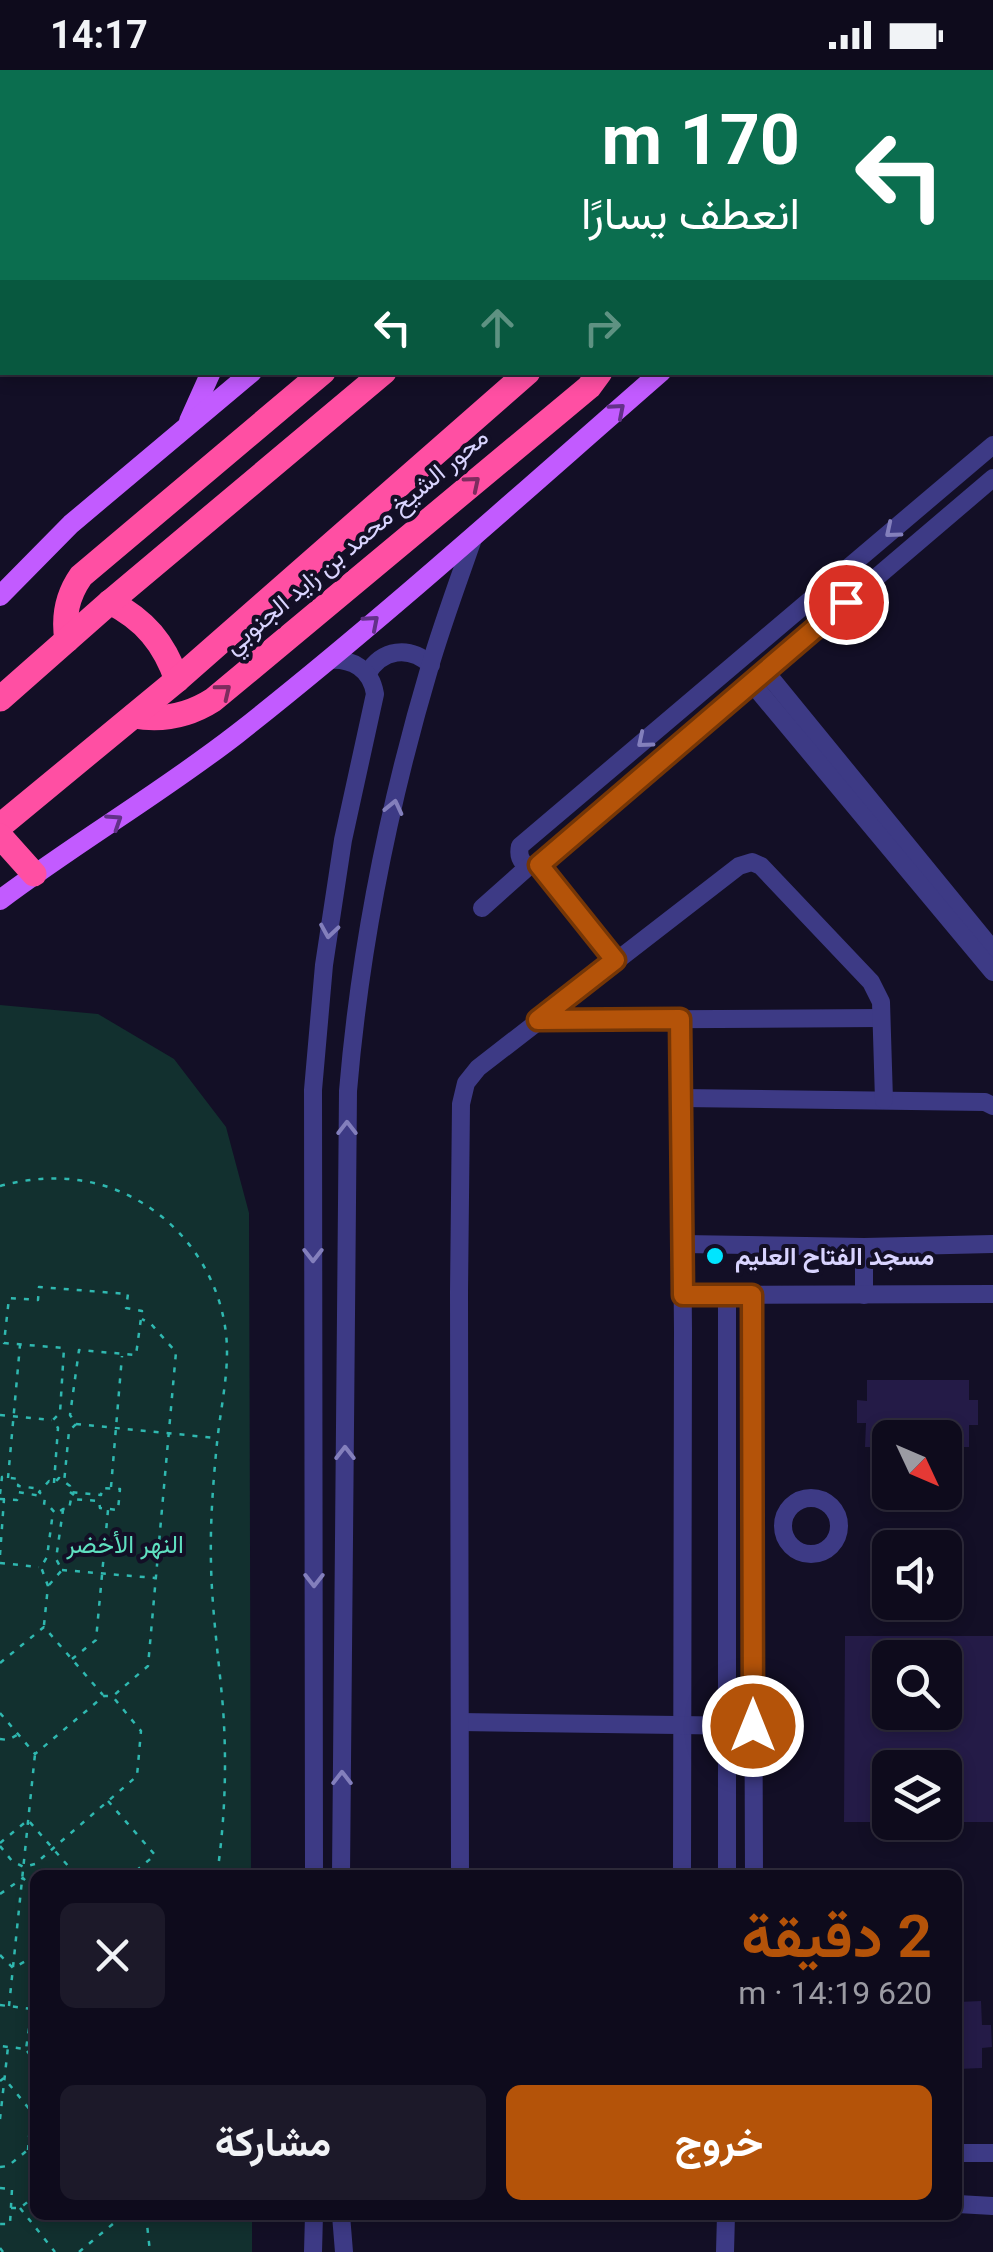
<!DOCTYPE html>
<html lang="ar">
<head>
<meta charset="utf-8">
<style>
	:root { --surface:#0e0b1c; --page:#1c1929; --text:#f1f3f6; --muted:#9b9ba3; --line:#2e2b3b; --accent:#b45309 }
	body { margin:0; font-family:Roboto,Vazirmatn,sans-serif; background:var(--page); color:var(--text); direction:rtl; height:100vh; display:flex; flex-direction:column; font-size:38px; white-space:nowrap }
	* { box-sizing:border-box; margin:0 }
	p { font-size:32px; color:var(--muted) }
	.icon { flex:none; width:55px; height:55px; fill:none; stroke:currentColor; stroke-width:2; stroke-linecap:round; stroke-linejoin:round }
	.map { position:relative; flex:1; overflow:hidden; direction:ltr }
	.panel { position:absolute; left:30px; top:1800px; width:932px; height:350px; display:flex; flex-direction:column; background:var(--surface); border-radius:15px; box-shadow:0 5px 15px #0003,0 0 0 2px var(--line); direction:rtl }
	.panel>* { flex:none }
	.hud { position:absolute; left:0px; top:0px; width:995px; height:305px; box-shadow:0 5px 15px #0003,0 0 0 2px var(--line); direction:rtl; background:#0b6e4f; color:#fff; overflow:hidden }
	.needle { width:65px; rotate:134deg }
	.tools { position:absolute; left:872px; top:1350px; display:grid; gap:20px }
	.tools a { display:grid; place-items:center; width:90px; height:90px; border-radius:15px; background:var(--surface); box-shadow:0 5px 15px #0003,0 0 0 2px var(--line); font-size:50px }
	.pin { position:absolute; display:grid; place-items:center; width:85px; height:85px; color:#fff; margin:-42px; border:5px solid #fff; border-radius:50%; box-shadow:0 2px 10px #0007 }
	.me { position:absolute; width:110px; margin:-55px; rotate:0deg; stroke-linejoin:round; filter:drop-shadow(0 0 8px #0008) }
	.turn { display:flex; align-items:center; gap:35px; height:210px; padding:0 30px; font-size:45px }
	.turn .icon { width:130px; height:130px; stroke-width:2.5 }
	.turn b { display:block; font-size:70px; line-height:85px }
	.lanes { display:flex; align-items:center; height:95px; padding:0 30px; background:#0003; justify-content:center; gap:50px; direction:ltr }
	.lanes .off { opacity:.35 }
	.round { display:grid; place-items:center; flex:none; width:105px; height:105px; border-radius:15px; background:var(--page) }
	.overview { display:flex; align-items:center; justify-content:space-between; height:170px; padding:0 30px }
	h1 { font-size:60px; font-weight:700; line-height:75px; color:var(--accent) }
	.primary-button { display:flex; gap:20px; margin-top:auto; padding:20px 30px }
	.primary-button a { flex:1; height:115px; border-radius:15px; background:var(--accent); color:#fff; font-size:40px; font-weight:700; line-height:115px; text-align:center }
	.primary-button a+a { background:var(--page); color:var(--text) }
	.status { display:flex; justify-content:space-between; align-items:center; height:70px; padding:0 50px; background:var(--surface); direction:ltr }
	.status svg { height:28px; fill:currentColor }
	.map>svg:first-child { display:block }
	.green { fill:#12302f }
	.building { fill:#241b47; fill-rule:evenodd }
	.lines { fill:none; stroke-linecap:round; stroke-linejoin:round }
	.path { stroke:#2fb8b0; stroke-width:2.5; stroke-dasharray:5 8; stroke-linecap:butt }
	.minor { stroke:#3d3a85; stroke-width:18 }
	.major { stroke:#c25bff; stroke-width:20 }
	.highway { stroke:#ff4fa3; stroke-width:25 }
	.oneway { stroke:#623188 }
	.oneway2 { stroke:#7d2c5e }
	.oneway3 { stroke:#837fbc }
	.route-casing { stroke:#753606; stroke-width:25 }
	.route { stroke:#b45309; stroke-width:18 }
	.poi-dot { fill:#00e5ff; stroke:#130f26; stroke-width:4 }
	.labels { text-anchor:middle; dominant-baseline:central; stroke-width:8; stroke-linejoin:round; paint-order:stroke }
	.street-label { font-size:25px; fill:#d9d4ff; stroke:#130f26 }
	.poi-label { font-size:25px; font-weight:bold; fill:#d9d4ff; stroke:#130f26; text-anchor:start }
	.park-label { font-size:25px; fill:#5fe0c0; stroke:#130f26 }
</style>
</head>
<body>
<div class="status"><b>14:17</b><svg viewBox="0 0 49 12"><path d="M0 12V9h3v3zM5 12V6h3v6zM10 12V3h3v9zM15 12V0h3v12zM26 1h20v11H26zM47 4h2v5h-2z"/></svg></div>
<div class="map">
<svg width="993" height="2182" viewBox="0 0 993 2182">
	<rect width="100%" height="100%" fill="#130f26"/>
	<polygon class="green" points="0,935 98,944 174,989 226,1057 249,1143 251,1805 35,1805 35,2145 252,2145 252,2182 0,2182"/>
	<g class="building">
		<polygon points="867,1310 969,1310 969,1330 978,1330 978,1355 969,1355 969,1377 945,1377 945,1368 890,1368 890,1377 865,1377 866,1353 857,1353 857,1330 867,1331"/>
		<path d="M845,1566H993V1752H945V1698H890V1752H844ZM890,1588H945V1642H890Z"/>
		<polygon points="981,1931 982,1955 991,1955 992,1977 982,1978 982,1998 958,1999 958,1932"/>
	</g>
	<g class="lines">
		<g class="path">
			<path d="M0,1116C48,1103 96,1106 139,1131C193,1162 227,1221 227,1282C227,1312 220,1343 217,1373C213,1413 210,1454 211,1494C212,1543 219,1590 223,1638C227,1694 225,1750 217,1805"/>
			<polyline points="0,1345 52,1350"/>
			<polyline points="76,1354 216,1368"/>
			<polyline points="8,1408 20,1275"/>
			<polyline points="54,1413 58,1358 53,1350 60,1343 64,1278 4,1273 9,1228 38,1230 39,1217 128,1224 126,1238 142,1241 136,1285 79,1280 70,1345 76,1354 69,1361 64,1413"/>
			<polyline points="111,1417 122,1286"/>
			<polyline points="70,1422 75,1426 71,1429 69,1439 63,1439 56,1444 50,1437 44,1435 45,1427 39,1422 49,1411 54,1413 59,1408 70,1416 70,1422 101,1425 102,1418 120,1419 118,1440 100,1438 99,1431 71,1429"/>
			<polyline points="0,1424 2,1407 19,1409 18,1416 41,1419"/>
			<polyline points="0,1429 17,1430 18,1422 41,1426"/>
			<polyline points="0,1485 4,1429"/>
			<polyline points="0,1493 39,1497"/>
			<polyline points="62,1500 155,1508"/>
			<polyline points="49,1515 62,1500 56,1489 63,1440"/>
			<polyline points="44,1555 48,1516 41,1497 47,1487 53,1442"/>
			<polyline points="72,1589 96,1570 108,1440"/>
			<polyline points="0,1593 44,1557 103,1625"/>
			<polyline points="0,1643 35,1684 104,1626 113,1626 148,1596 176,1282 151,1254 142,1249"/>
			<polyline points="0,1669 8,1670 17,1665"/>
			<polyline points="108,1731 155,1785 131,1805"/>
			<polyline points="0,1773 28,1750 76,1805"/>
			<polyline points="0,1776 12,1791 24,1797 35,1794 137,1706 141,1661 113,1627"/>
			<polyline points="0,1824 23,1808 35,1821"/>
			<polyline points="0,1885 13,1898 35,1886"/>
			<polyline points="0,1935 32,1939 26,1979 0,1976"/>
			<polyline points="9,1936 35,1684"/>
			<polyline points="27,1981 35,1991"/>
			<polyline points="0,2011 4,2008 35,2046"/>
			<polyline points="0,2049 8,1977"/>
			<polyline points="28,2080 35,1995"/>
			<polyline points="0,2097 8,2096 35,2074"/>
			<polyline points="0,2118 12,2119 10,2154 0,2154"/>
			<polyline points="11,2138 20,2138 35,2126"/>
			<polyline points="20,2138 55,2182"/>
			<polyline points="146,2145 150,2182"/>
			<polyline points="0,2178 3,2182"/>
			<polyline points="79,2182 120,2148 117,2145"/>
		</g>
		<g class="minor">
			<path d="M993,375L520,776C517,790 525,799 539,795L993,408"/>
			<polyline points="765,601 993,880"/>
			<path d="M367,604C382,579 409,575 431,595"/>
			<polyline points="751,612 993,902"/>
			<polyline points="539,795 615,891"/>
			<polyline points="482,838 529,796"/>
			<polyline points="680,949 683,1259 682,1805"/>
			<polyline points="538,950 881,948"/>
			<polyline points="681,1028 985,1032 993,1036"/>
			<polyline points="683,1174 864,1177 993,1174"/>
			<polyline points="864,1177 864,1225"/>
			<polyline points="683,1225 993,1224"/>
			<polyline points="727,1225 727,1805"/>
			<polyline points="752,1225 754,1805"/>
			<circle cx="811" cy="1456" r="28"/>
			<polyline points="460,1652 753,1656"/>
			<path d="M314,1805L313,1020L324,895L343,770L375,624C371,599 352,588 328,590"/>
			<path d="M341,1805L348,1021C360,878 389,734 430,596C443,552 459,509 474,466"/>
			<polyline points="460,1805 459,1222 461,1034 466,1013 478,998 739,796 752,792 761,796 871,912 881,932 884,1030"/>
			<polyline points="958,2083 993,2083"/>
			<polyline points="958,2134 993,2136"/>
			<polyline points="341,2145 344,2182"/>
			<polyline points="313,2182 314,2145"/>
			<polyline points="725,2182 726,2145"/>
		</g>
		<g class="major">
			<polyline points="282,2 282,0"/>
			<polyline points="319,2 320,0"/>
			<polyline points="189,351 211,302"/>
			<polyline points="0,526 71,454 252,302"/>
			<path d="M0,830C77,772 161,723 237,664C383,549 521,424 661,302"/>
		</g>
		<g class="highway">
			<polyline points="729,2 733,0"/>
			<polyline points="878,2 881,0"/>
			<path d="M110,532C145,550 164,573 177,610"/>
			<path d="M67,570C63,546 67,526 81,506L323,302"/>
			<polyline points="0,629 110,532 384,302"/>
			<path d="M134,646C163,651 188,646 213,630L589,317L600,302"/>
			<polyline points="0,756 177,610 528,302"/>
			<polyline points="0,766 34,804"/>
		</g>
	</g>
	<defs><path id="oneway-chevron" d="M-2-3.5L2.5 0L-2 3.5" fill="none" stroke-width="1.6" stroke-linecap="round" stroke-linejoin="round" transform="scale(2.5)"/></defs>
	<g class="oneway">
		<use href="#oneway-chevron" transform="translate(618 340) rotate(-41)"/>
		<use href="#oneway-chevron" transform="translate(372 552) rotate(-41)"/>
		<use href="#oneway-chevron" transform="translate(115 751) rotate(-33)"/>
	</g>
	<g class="oneway2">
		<use href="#oneway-chevron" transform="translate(473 413) rotate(-40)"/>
		<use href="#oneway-chevron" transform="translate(224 621) rotate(-39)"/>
	</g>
	<g class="oneway3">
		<use href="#oneway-chevron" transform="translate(892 461) rotate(140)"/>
		<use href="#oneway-chevron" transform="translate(644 671) rotate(140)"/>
		<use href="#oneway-chevron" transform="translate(394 737) rotate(-77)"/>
		<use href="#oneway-chevron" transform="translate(329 861) rotate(99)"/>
		<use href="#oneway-chevron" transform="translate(347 1058) rotate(-90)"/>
		<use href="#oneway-chevron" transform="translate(313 1185) rotate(90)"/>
		<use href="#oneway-chevron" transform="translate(345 1383) rotate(-90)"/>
		<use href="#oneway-chevron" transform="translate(314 1510) rotate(90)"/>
		<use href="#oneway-chevron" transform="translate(342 1708) rotate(-90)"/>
	</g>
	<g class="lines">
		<defs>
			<polyline id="route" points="753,1656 752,1225 683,1225 680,949 538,950 615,890 539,795 846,532"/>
		</defs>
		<use href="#route" class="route-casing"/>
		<use href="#route" class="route"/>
	</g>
	<circle class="poi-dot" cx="715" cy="1186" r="10"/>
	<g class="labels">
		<g class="street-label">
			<text transform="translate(356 471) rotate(-40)">محور الشيخ محمد بن زايد الجنوبي</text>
		</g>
		<g class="poi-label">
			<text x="735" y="1186">مسجد الفتاح العليم</text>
		</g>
		<g class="park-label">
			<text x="125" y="1474">النهر الأخضر</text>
		</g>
	</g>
</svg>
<div class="tools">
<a><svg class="needle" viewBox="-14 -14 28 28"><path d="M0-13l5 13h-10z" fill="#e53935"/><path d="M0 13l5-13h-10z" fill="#9b9ba3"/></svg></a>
<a><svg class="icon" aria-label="sound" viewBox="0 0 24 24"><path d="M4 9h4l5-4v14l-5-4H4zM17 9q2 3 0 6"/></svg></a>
<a><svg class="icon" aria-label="search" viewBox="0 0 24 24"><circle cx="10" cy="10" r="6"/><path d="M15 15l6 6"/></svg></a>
<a><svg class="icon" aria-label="layers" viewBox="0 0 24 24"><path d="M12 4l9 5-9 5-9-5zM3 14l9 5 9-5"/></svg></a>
</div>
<div class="pin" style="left:846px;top:532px;background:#d93025"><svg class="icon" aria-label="arrive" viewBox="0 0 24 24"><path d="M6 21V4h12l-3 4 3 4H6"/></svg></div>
<svg class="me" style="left:753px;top:1656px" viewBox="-20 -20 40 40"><circle r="17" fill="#b45309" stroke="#fff" stroke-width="3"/><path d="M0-11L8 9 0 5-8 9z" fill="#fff"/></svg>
<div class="hud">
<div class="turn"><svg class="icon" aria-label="left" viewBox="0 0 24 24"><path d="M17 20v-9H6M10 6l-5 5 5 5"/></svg><div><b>170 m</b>انعطف يسارًا</div></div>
<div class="lanes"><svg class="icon" aria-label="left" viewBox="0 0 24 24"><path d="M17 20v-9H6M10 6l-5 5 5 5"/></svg><svg class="icon off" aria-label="ahead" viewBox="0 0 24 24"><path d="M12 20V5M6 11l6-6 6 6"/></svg><svg class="icon off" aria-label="right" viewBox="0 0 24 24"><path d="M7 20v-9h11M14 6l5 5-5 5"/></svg></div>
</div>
<section class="panel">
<div class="overview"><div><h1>2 دقيقة</h1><p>620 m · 14:19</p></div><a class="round"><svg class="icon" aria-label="close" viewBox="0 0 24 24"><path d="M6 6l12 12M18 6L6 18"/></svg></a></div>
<div class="primary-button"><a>خروج</a><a>مشاركة</a></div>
</section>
</div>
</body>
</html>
